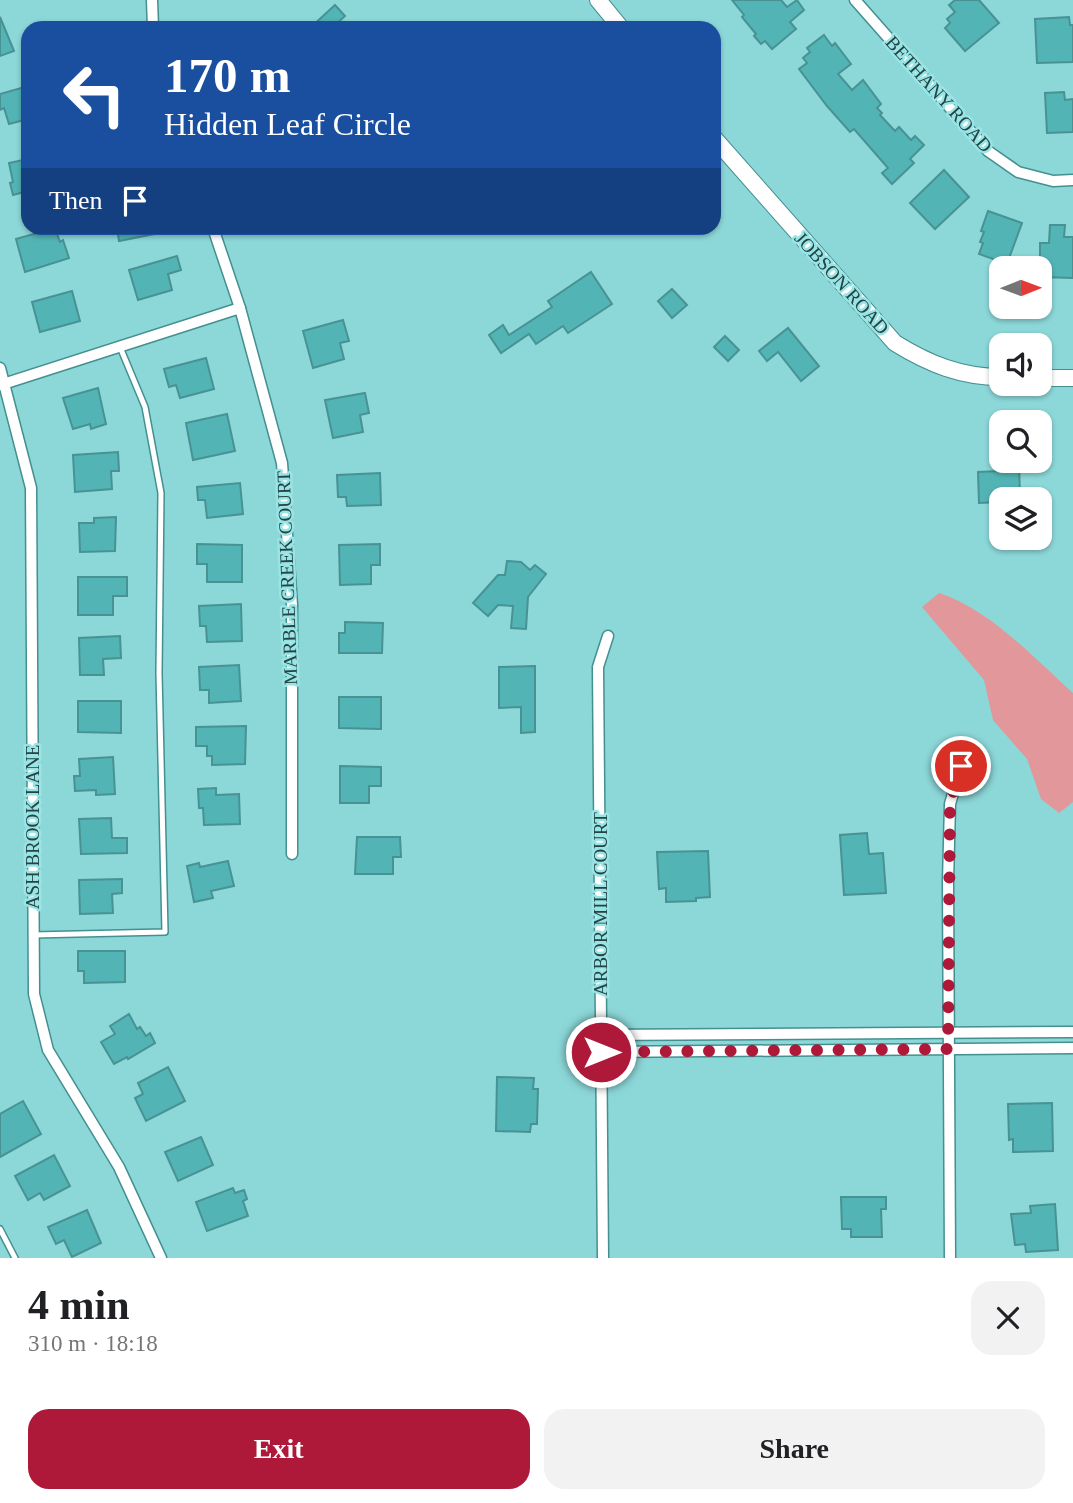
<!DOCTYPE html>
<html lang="en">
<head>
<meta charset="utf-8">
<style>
	:root { --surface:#fff; --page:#f2f2f2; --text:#202124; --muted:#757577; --accent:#ae1939 }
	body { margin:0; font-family:Georgia,serif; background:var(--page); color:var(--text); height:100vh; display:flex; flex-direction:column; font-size:26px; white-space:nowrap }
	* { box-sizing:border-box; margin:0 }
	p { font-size:23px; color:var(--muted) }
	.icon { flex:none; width:38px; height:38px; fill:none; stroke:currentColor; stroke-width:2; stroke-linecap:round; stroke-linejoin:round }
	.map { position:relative; height:1258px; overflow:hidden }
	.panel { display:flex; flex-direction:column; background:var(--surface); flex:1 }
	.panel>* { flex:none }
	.banner { position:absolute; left:21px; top:21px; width:700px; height:214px; border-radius:21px; box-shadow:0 2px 5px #0004; background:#1a4fa0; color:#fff; overflow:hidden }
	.needle { width:46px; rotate:89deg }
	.buttons { position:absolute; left:989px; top:256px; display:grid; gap:14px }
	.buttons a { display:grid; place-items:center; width:63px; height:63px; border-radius:14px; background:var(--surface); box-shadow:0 2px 5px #0004; font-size:35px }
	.pin { position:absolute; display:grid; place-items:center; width:60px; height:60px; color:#fff; margin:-30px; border:4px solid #fff; border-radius:50%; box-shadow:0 2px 7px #0007 }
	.me { position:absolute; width:77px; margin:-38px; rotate:90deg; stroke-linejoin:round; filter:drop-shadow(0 0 5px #0008) }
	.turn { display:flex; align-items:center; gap:24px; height:147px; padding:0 28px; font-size:32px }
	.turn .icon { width:91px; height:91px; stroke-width:2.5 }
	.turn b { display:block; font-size:49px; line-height:60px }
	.then { display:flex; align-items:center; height:66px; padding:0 28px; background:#0003; gap:14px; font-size:26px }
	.round { display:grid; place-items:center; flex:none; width:74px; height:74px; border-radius:21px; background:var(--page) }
	.overview { display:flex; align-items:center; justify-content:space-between; height:119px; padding:0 28px }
	h1 { font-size:42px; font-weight:700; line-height:52px }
	.button { display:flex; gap:14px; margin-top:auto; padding:14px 28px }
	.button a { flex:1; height:80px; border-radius:21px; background:var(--accent); color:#fff; font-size:28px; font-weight:700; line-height:80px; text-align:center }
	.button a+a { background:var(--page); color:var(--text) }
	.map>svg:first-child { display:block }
	.water { fill:#e2979a }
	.building { fill:#53b4b5; stroke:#489293; stroke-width:2 }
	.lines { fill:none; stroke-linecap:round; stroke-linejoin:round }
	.lane-casing { stroke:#448f90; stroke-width:8 }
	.street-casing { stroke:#448f90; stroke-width:13 }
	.secondary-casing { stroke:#448f90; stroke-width:18 }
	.lane { stroke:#fff; stroke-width:5 }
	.street { stroke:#fff; stroke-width:10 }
	.secondary { stroke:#fff; stroke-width:16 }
	.route { stroke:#ae1939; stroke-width:12; stroke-dasharray:0 21.6 }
	.labels { text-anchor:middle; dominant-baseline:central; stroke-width:5; stroke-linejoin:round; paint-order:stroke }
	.street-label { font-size:19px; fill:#244344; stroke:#99e4e5 }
</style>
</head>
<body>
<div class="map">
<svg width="1073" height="1258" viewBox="0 0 1073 1258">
	<rect width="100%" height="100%" fill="#8cd7d8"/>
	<path class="water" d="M939,593C989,609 1034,658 1073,693V802L1059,813L1041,799L1027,759L993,720L984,680L922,607Z"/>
	<g class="building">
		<polygon points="732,0 781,0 787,7 797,0 804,10 790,22 796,29 772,49 765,41 761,44 754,36 756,34 742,17 744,15"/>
		<polygon points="955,0 979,0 999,23 965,51 945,28 950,23 947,19 955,12 949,5"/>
		<polygon points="335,5 345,16 332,28 310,28"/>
		<polygon points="0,17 14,51 0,56"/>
		<polygon points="1069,17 1070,25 1073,25 1073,62 1037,63 1035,19"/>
		<polygon points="824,35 832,46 835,43 851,64 838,74 852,90 863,80 881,104 877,108 882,113 880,115 895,131 899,127 911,140 915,136 924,145 910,159 914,163 892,184 882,173 888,168 854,129 850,132 827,106 799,69 807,63 803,58 810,52 807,48"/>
		<polygon points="28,86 28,119 9,124 4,108 0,110 0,94"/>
		<polygon points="1064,92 1065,100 1073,99 1073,132 1047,133 1045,93"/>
		<polygon points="28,159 28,191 13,195 10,183 13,182 9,163"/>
		<polygon points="944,170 969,197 935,229 910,203"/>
		<polygon points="988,211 1022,223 1007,264 979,254 983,243 980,242 984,232 981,231"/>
		<polygon points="1050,225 1065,225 1064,237 1073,237 1073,278 1040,277 1040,243 1049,243"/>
		<polygon points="55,228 60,242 63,240 69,258 25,272 16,239"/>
		<polygon points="117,228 160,228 160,233 119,241"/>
		<polygon points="177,256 181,270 168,274 172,290 138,300 129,270"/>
		<polygon points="591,272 612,304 568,333 563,326 536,344 529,334 501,353 489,335 503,325 509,335 552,307 548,301"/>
		<polygon points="672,289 687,305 672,318 658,301"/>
		<polygon points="72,291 80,321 40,332 32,302"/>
		<polygon points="343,320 349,341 340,343 344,359 313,368 303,331"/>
		<polygon points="788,328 819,366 801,381 778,352 767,361 759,351"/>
		<polygon points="725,336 739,350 728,361 714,347"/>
		<polygon points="206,358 214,389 180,398 176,385 169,387 164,369"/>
		<polygon points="98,388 106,424 91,429 90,424 73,429 63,398"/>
		<polygon points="365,393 369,413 360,415 363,432 333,438 325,400"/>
		<polygon points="227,414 235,451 193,460 186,423"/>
		<polygon points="118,452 119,471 111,471 112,489 75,492 73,455"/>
		<polygon points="1019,460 1020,499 1001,499 1001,502 979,503 978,472 1000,471 1000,461"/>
		<polygon points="380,473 381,505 347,506 346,497 338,497 337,475"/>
		<polygon points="240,483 243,514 207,518 205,500 198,500 197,487"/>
		<polygon points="116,517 115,551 80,552 79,523 94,523 94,518"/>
		<polygon points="197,544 242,545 242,582 207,582 207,564 197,564"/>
		<polygon points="380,544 380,565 371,565 371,584 340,585 339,545"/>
		<polygon points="507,561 521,562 530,570 535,565 546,574 528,597 526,629 511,628 513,606 498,605 488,616 473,603 498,575 505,575"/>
		<polygon points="78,577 127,577 127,596 113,596 113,615 78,615"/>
		<polygon points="241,604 242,641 207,642 206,626 200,626 199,606"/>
		<polygon points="345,622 383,623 382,653 339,653 339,633 345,633"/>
		<polygon points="120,636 121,658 103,659 104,675 80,675 79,638"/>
		<polygon points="239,665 241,701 209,703 209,690 200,690 199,667"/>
		<polygon points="535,666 535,732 521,733 521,707 499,708 499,667"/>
		<polygon points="339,697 381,697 381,729 339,728"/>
		<polygon points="78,701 121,701 121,733 78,732"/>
		<polygon points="246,726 245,764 212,765 212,756 207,756 207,746 196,746 196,727"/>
		<polygon points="113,757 115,794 96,795 96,790 75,791 74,776 80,776 79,759"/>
		<polygon points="340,766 381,767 381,786 369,786 369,803 340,803"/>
		<polygon points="216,788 216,795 239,794 240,824 204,825 203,808 199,808 198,789"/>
		<polygon points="111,818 112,838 127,838 127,853 81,854 79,819"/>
		<polygon points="867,833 869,854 883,853 886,893 844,895 840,835"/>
		<polygon points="357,837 400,837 401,857 393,857 393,874 355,874"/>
		<polygon points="708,851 710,897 696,898 696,901 666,902 666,888 659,889 657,852"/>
		<polygon points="228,861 234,886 211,891 213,898 194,902 187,866 199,863 200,867"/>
		<polygon points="122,879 122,893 112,894 113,913 80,914 79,880"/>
		<polygon points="78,951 125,951 125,982 84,983 84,971 78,971"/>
		<polygon points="129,1014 137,1029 140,1027 146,1036 150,1033 155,1043 128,1059 127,1057 114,1064 101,1042 115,1034 110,1026"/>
		<polygon points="168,1067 185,1101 146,1121 135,1098 143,1094 138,1083"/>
		<polygon points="497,1077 534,1078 533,1089 538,1089 537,1124 531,1124 530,1132 496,1131"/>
		<polygon points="23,1101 41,1134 0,1157 0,1114"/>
		<polygon points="1052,1103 1053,1151 1013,1152 1013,1139 1009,1140 1008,1104"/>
		<polygon points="201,1137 213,1165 178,1181 165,1152"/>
		<polygon points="54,1155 70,1186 44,1200 40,1193 28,1200 15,1176"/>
		<polygon points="233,1188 235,1193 244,1190 247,1199 243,1201 248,1216 207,1231 196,1202"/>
		<polygon points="841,1197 886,1197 886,1209 881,1209 882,1237 851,1237 851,1229 842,1229"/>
		<polygon points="1055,1204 1058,1250 1026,1252 1025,1244 1015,1245 1011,1214 1031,1213 1030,1206"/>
		<polygon points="87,1210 101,1243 72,1257 64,1240 56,1244 48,1227"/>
	</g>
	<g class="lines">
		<defs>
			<g id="lane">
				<polyline points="33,935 165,932 159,673 161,493 145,407 120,347"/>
				<polyline points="0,1229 15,1258"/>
			</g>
			<g id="street">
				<polyline points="152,0 153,28"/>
				<polyline points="855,0 988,151 1018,172 1053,181 1073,180"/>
				<polyline points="213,228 240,308 282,463 292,605 292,854"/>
				<polyline points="0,368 31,488 34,994 48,1050 119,1167 161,1258"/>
				<polyline points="0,385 240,308"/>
				<polyline points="601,1035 1073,1032"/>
				<polyline points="601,1052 1073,1048"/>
				<polyline points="603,1258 598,667 608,636"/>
				<polyline points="950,1258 948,882 950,804 961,766"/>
			</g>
			<g id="secondary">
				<polyline points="598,0 621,28"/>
				<path d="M714,138L895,343C929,364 961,377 1001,377"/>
				<polyline points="1040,378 1073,378"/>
			</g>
		</defs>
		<use href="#lane" class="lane-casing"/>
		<use href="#street" class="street-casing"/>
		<use href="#secondary" class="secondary-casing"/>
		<use href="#lane" class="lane"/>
		<use href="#street" class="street"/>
		<use href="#secondary" class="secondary"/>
	</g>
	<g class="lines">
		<polyline class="route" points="601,1052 948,1049 950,804 961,766"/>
	</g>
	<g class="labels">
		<g class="street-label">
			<text transform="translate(939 94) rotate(48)">BETHANY ROAD</text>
			<text transform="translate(842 283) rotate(48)">JOBSON ROAD</text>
			<text transform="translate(287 578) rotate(-92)">MARBLE CREEK COURT</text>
			<text transform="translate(32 827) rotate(-90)">ASH BROOK LANE</text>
			<text transform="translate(600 904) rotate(-90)">ARBOR MILL COURT</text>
		</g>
	</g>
</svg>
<div class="buttons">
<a><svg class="needle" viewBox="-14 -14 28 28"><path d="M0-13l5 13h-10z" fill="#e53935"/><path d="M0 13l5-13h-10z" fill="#757577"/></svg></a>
<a><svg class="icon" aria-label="sound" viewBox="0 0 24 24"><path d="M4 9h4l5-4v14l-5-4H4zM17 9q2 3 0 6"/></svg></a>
<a><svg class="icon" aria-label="search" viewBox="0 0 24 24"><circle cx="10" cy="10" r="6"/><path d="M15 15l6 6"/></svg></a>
<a><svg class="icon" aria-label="layers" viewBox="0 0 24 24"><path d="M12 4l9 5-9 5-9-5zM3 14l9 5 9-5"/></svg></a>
</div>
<div class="pin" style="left:961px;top:766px;background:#d93025"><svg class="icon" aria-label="arrive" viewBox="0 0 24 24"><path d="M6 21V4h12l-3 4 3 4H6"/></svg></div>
<svg class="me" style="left:601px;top:1052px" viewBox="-20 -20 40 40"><circle r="17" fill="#ae1939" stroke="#fff" stroke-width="3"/><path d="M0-11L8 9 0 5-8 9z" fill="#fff"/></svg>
<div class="banner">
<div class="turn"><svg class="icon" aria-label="left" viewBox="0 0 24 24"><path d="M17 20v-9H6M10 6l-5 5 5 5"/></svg><div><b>170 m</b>Hidden Leaf Circle</div></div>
<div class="then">Then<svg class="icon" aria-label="arrive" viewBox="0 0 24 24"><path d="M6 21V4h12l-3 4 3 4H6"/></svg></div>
</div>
</div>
<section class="panel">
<div class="overview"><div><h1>4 min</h1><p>310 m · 18:18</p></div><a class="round"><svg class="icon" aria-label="close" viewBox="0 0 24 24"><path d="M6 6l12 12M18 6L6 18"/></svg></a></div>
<div class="button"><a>Exit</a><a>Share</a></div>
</section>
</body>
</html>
